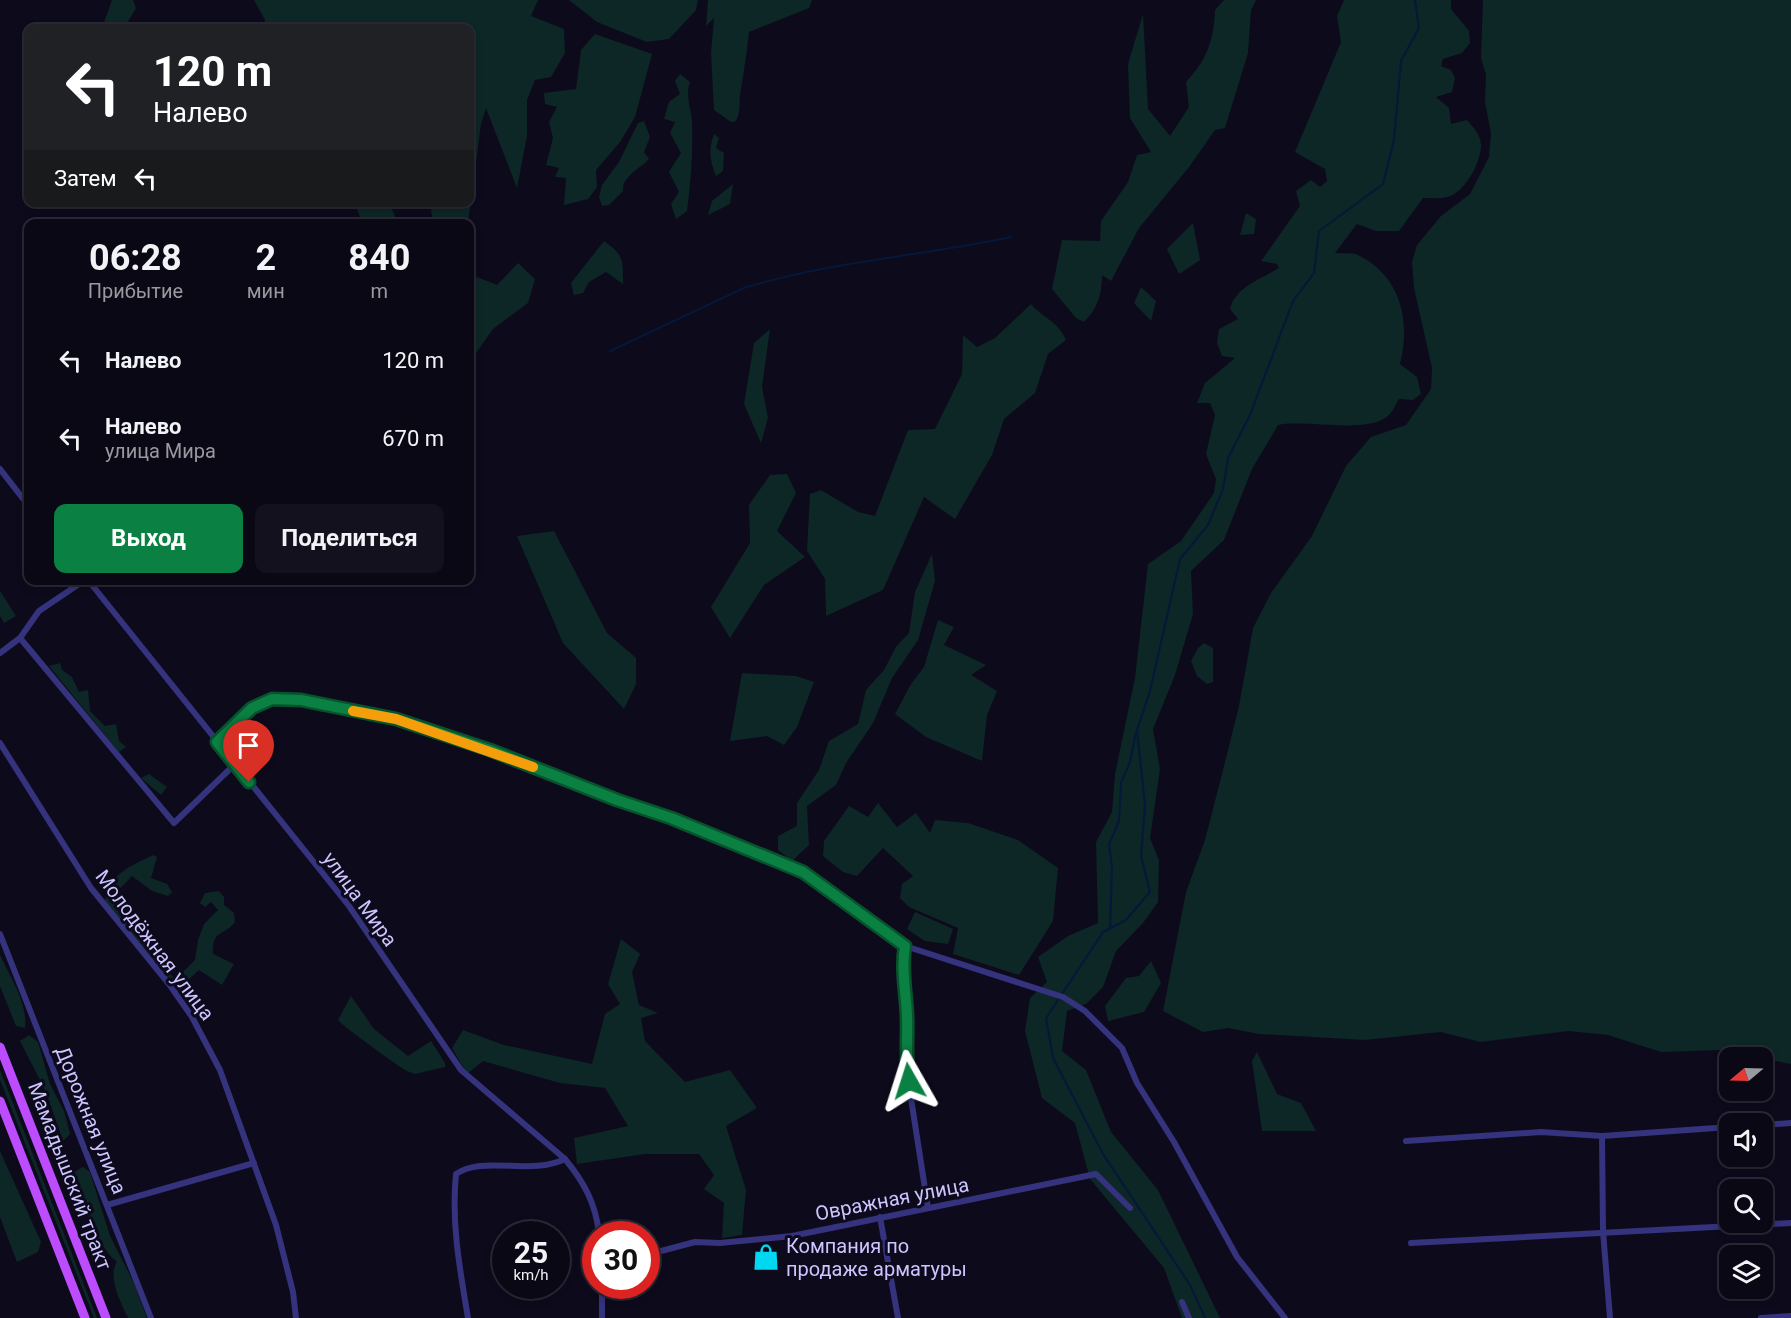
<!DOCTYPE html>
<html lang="ru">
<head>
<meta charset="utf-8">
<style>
	:root { --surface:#0a0815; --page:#13111e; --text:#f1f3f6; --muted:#999aa0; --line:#2a2934; --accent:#0b8043 }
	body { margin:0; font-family:Roboto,sans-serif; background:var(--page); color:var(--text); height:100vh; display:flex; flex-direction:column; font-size:22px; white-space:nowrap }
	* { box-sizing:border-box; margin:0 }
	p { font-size:20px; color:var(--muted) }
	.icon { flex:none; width:33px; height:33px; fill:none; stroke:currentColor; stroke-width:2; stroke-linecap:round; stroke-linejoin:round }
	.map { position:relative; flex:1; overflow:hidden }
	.side { position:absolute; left:24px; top:219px; width:450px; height:366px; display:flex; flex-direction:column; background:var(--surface); border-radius:12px; box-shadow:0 3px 9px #0003,0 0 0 2px var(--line) }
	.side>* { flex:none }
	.banner { position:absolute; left:24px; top:24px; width:450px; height:183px; border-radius:12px; box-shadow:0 3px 9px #0003,0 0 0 2px var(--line); background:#202124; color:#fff; overflow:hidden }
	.needle { width:39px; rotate:251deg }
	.controls { position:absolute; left:1719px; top:1047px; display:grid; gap:12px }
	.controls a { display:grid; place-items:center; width:54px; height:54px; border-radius:12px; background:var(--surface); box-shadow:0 3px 9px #0003,0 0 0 2px var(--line); font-size:30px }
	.speed { position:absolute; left:492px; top:1221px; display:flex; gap:12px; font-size:30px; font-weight:700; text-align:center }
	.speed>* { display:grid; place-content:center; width:78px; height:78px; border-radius:50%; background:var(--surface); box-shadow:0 3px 9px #0003,0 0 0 2px var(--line); line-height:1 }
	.speed small { font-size:15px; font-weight:400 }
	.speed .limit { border:9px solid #d22; background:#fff; color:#111 }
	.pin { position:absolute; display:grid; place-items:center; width:51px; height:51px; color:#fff; margin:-62px -26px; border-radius:50% 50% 50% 0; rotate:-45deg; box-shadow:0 0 6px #0007 }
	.pin .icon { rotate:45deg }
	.me { position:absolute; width:66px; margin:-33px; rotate:354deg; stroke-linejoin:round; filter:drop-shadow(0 0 4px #0008) }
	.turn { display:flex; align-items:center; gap:21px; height:126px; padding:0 30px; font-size:27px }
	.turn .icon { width:78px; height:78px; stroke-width:2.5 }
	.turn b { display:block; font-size:42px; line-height:51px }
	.then { display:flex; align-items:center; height:57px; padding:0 30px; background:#0003; gap:12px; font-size:22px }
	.eta { display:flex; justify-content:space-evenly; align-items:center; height:102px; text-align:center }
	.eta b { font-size:36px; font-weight:700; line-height:42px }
	.action { display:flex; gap:12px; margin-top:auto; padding:12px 30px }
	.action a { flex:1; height:69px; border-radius:12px; background:var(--accent); color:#fff; font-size:24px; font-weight:700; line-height:69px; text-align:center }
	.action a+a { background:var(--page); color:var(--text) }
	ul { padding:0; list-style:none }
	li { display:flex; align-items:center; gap:18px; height:78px; padding:0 30px }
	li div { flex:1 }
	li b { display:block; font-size:22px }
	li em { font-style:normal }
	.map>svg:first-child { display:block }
	.green { fill:#0d2626 }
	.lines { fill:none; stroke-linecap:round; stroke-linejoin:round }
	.stream { stroke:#05183a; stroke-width:2 }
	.minor { stroke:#35327e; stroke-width:6 }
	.primary { stroke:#bd4cff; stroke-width:9 }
	.route-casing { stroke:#07532c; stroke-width:15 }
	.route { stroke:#0b8043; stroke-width:10 }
	.slow { stroke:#f59e0b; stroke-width:10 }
	.labels { text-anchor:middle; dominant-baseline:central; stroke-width:6; stroke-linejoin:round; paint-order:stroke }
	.street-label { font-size:20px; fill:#ccc5ff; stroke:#0d0a1c }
	.poi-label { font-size:20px; fill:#ccc5ff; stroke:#0d0a1c; text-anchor:start }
</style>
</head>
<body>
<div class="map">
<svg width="1791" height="1318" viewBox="0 0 1791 1318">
	<rect width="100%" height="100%" fill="#0d0a1c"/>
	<g class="green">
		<polygon points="112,0 133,0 136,8 124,28 102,28"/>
		<polygon points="254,0 538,0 531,16 564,29 565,53 551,77 535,80 527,100 527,136 517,188 486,108 481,124 468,223 433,223 430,203 470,202 470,28 264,28 265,20"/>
		<polygon points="569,0 698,0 696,10 669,39 647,42 597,22"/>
		<path d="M708,0H812L809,8L749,32C747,52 744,70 741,89C738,101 742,109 736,121L731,122L714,110L711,53L714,18L706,26Z"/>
		<path d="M1224,0H1256L1251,10L1248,53L1225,128L1215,130L1189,167L1139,228L1111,281L1102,275C1102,294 1098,308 1084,322L1076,318L1052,289L1062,240L1100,241L1101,221L1128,182L1137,155L1151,152L1130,118L1128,64L1143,14L1148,109L1170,136L1189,107L1186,82C1207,60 1214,39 1215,10Z"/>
		<path d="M1344,0H1451V9L1469,31L1470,43L1462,53L1443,59L1441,66L1451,70L1455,78L1452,92L1436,97L1449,108L1451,124L1467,120C1473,127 1480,134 1481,144C1482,161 1465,193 1447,197C1440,199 1431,198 1423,198L1399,231H1376L1357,224L1335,253C1341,254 1352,252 1358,255C1401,276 1411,321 1400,364L1417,377L1421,394L1413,400L1399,399C1396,404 1393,411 1389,415C1369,435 1306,419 1278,425L1252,469L1224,540L1191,571L1193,614L1175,675L1153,729L1160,769L1150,838L1159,860L1158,902L1143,923L1116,951L1103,987L1086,1004L1067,1011L1062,1051L1086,1070L1111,1132L1158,1190L1220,1318H1182L1164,1268L1090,1179L1075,1123L1042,1098L1025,1031L1030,998L1047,982L1038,957L1068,936L1098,923L1096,842L1112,812L1115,774L1135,678L1148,564L1181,541L1214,493L1216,479L1206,454L1215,415L1210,403H1197L1205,383L1235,358L1222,356L1217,343L1219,329L1238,319L1230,309C1235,287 1261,279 1279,268L1277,264L1261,261L1300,206L1296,191L1311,180L1320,187L1327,181L1325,169L1295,152L1341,42L1337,16Z"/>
		<polygon points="1483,0 1791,0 1791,1064 1720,1050 1661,1052 1608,1035 1568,1031 1480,1042 1441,1032 1365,1040 1259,1034 1228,1028 1203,1032 1163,1011 1186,892 1205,840 1223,770 1239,706 1253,628 1271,593 1312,536 1346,466 1371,437 1406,425 1431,389 1432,368 1414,288 1412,262 1417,245 1441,216 1470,194 1489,157 1491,133 1485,102 1486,75 1481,58"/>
		<polygon points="595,34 652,54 635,117 620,142 596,170 597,187 588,199 564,205 566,178 555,177 559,168 546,165 553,138 549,122 557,107 545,104 544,93 576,89 581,50"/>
		<path d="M680,74L690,82C685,96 691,107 692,122C693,152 691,181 687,211L676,219L671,204L679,192L669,172L681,153L670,133L675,122L664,119L669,102L680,94L675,81Z"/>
		<path d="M644,121L650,137L644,152L649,159C640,169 622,176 623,191L609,205L602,206L599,197L602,185L619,162L638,123Z"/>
		<path d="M714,134L719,138L716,148L724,153L723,171L716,176C710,161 708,150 714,134Z"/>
		<polygon points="733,184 730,204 708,215 712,201"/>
		<polygon points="355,203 389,203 398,223 379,223 378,220 360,217"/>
		<polygon points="1246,213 1256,219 1254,234 1240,235"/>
		<polygon points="1193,223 1200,260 1179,274 1167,249"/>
		<path d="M604,241C624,255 623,260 623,284L606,272L589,282L583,293L574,295L571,283Z"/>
		<polygon points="518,263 535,279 528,303 493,329 476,353 470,348 470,277 472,275 497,285"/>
		<polygon points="1141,287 1156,301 1151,321 1134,303"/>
		<path d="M1031,304C1044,319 1058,321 1066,340L1048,354L1035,393L1004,419L992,455L955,519L924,497L883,590L826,616L825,579L807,551L810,494L821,490L858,512L875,516L908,430L935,429L962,374L963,335L977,347L995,338Z"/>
		<polygon points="770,329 762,387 768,418 761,443 744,404 754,343"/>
		<polygon points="787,474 796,493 777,531 805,557 764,585 730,638 711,607 750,543 749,505 770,475"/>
		<polygon points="554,531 607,633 636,658 636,684 624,709 563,643 517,536"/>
		<polygon points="932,554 935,581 918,640 892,678 873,723 846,763 836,785 807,806 809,845 792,861 778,850 778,836 797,826 797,803 819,770 829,741 858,724 866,690 884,670 896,647 909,633 915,592"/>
		<polygon points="0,591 16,616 4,623 0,616"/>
		<polygon points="938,620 954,627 944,645 986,665 971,675 997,691 987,715 982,761 926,737 895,714 911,684 924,667"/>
		<polygon points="1204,643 1213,648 1213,682 1207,684 1197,676 1191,661 1198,648"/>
		<polygon points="60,663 62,670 72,677 79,692 88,690 90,711 105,726 116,724 119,741 126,747 119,752 49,666"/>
		<polygon points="742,673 796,676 814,682 797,727 784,745 767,736 730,741"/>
		<polygon points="149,774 167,787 161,795 141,778"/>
		<polygon points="878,803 897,827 916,813 930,833 935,820 968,823 1018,840 1058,868 1053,921 1019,975 953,954 958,928 909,907 900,898 902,884 913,876 883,848 857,876 843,872 823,856 824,841 849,806 868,817"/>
		<path d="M153,855L157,857L151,878L167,884L172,892L168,896L152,891L132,876L112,897L176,981L177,990L105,902C108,874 131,866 153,855Z"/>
		<path d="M219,891L224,897V905L234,913L235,922C223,937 212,929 213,954L234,964L222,985L199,970L189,979L182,973L195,960L198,940L204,924L218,910L211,902L205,907L200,903L205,893Z"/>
		<polygon points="915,912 953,929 948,944 925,941 907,929"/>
		<polygon points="621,939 640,954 632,972 639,1005 658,1013 641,1018 645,1041 685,1082 730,1070 757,1108 726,1126 746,1190 742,1235 722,1238 724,1203 704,1189 714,1175 699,1154 645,1154 577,1164 574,1138 628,1126 605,1088 560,1083 483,1061 467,1074 452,1048 463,1030 504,1045 592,1064 605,1014 620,1004 608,984"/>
		<path d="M0,955C10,977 28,1003 25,1028L16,1026L0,986Z"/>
		<polygon points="1151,961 1161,983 1144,1012 1108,1021 1105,1006 1126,978 1139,976"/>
		<path d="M351,996L374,1029L408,1056L431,1041L445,1063V1067L415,1074L407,1071C399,1067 340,1024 338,1020Z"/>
		<polygon points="29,1035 38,1042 50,1084 64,1111 70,1134 63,1141 46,1092 20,1041"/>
		<polygon points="1257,1052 1277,1094 1301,1103 1316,1131 1262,1131 1252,1061"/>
		<polygon points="0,1070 97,1318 94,1318 0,1080"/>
		<polygon points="0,1151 41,1242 38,1252 17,1262 0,1217"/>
		<path d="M83,1167L90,1172L110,1236L133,1281L147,1318H128C121,1303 107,1277 117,1262C92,1240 85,1203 74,1172Z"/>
	</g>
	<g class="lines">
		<g class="stream">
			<path d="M610,351L744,288C831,261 923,256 1011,237"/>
			<polyline points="1110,928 1112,868 1109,844 1119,821 1121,783 1130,762 1136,732"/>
			<polyline points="1205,1318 1190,1285 1103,1154 1053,1058 1046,1018 1103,932 1126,920 1150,892 1141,856 1145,805 1137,730 1150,691 1180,559 1208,525 1223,489 1228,458 1250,415 1293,301 1314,273 1319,231 1383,184 1394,140 1401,61 1419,28 1415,0"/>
		</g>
		<g class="minor">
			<polyline points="0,469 28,505"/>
			<path d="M88,580L349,906L461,1070L565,1159C584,1182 596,1204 599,1234"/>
			<polyline points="20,638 174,823 235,764"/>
			<polyline points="0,653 20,638 39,611 85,580"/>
			<polyline points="217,742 252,708 272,700 301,700 396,719 490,750 771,858 803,872 905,946 1063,997 1085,1011 1122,1048 1137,1083 1174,1142 1237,1257 1285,1318"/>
			<polyline points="0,743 91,888 169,984 192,1017 220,1070 276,1225 293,1292 296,1318"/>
			<polyline points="0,934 151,1318"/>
			<polyline points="905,946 902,961 907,1016 906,1066 928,1208"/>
			<polyline points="1762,1125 1791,1123"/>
			<polyline points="1602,1136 1603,1231 1610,1318"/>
			<polyline points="1406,1141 1541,1132 1602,1136 1730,1127"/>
			<polyline points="107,1205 254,1163"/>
			<polyline points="880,1217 898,1318"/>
			<polyline points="1411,1243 1791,1223"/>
			<polyline points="646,1255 695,1242 720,1243 792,1236 1096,1174 1130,1208"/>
			<polyline points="1182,1302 1189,1318"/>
			<path d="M468,1318C460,1270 451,1223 456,1174C483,1155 530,1176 565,1159"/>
			<polyline points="602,1318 602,1286"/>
			<polyline points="1761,1318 1791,1316"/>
		</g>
		<g class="primary">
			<polyline points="0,1047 106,1318"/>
			<polyline points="0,1101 85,1318"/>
		</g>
	</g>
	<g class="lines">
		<defs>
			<path id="route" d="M249,782L217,742L252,708L272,699L301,700L396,719L490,750L617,800L671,818L803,872L905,946C901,969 906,992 907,1016C908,1038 905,1059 909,1081"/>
		</defs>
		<use href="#route" class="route-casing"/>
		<use href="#route" class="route"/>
		<polyline class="slow" points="353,711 396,719 533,767"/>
	</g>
	<defs>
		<symbol id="shop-bare" viewBox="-9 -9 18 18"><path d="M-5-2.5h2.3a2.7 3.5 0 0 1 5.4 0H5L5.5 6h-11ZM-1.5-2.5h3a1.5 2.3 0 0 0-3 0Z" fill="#00d7f0" stroke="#0d0a1c" stroke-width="2.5" paint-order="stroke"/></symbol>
	</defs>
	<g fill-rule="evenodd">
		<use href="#shop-bare" x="747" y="1238" width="38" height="38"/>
	</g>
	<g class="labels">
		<g class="street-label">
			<text transform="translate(360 899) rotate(54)">улица Мира</text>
			<text transform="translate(155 945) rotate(53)">Молодёжная улица</text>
			<text transform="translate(91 1120) rotate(68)">Дорожная улица</text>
			<text transform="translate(70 1176) rotate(69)">Мамадышский тракт</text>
			<text transform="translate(892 1199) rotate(-11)">Овражная улица</text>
		</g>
		<g class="poi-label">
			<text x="786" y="1246">Компания по<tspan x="786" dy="23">продаже арматуры</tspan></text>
		</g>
	</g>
</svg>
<div class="controls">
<a><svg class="needle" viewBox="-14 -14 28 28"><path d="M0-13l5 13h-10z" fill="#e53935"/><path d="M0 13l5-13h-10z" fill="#999aa0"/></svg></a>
<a><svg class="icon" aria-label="sound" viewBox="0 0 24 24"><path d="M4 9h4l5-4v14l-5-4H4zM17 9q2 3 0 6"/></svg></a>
<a><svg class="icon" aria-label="search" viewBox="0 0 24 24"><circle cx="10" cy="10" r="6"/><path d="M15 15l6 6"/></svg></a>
<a><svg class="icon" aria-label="layers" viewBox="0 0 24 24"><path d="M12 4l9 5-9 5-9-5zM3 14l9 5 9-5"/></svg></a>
</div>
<div class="speed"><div>25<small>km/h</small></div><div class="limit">30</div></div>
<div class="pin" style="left:249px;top:782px;background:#d93025"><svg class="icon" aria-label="arrive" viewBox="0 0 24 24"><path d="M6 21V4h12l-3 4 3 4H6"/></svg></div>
<svg class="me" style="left:909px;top:1081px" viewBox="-20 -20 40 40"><path d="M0-17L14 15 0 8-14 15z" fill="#0b8043" stroke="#fff" stroke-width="4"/></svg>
<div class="banner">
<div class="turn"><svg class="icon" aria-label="left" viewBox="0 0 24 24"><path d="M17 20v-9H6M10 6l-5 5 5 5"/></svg><div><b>120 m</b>Налево</div></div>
<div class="then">Затем<svg class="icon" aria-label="left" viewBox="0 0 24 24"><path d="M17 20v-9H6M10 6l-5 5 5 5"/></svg></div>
</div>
<section class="side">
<div class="eta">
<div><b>06:28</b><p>Прибытие</p></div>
<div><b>2</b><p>мин</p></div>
<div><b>840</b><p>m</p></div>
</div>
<ul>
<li><svg class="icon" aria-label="left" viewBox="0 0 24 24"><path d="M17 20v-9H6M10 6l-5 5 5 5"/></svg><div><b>Налево</b></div><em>120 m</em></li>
<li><svg class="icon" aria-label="left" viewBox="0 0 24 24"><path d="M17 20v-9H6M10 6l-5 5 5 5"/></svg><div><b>Налево</b><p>улица Мира</p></div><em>670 m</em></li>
</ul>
<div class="action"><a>Выход</a><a>Поделиться</a></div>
</section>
</div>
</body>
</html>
